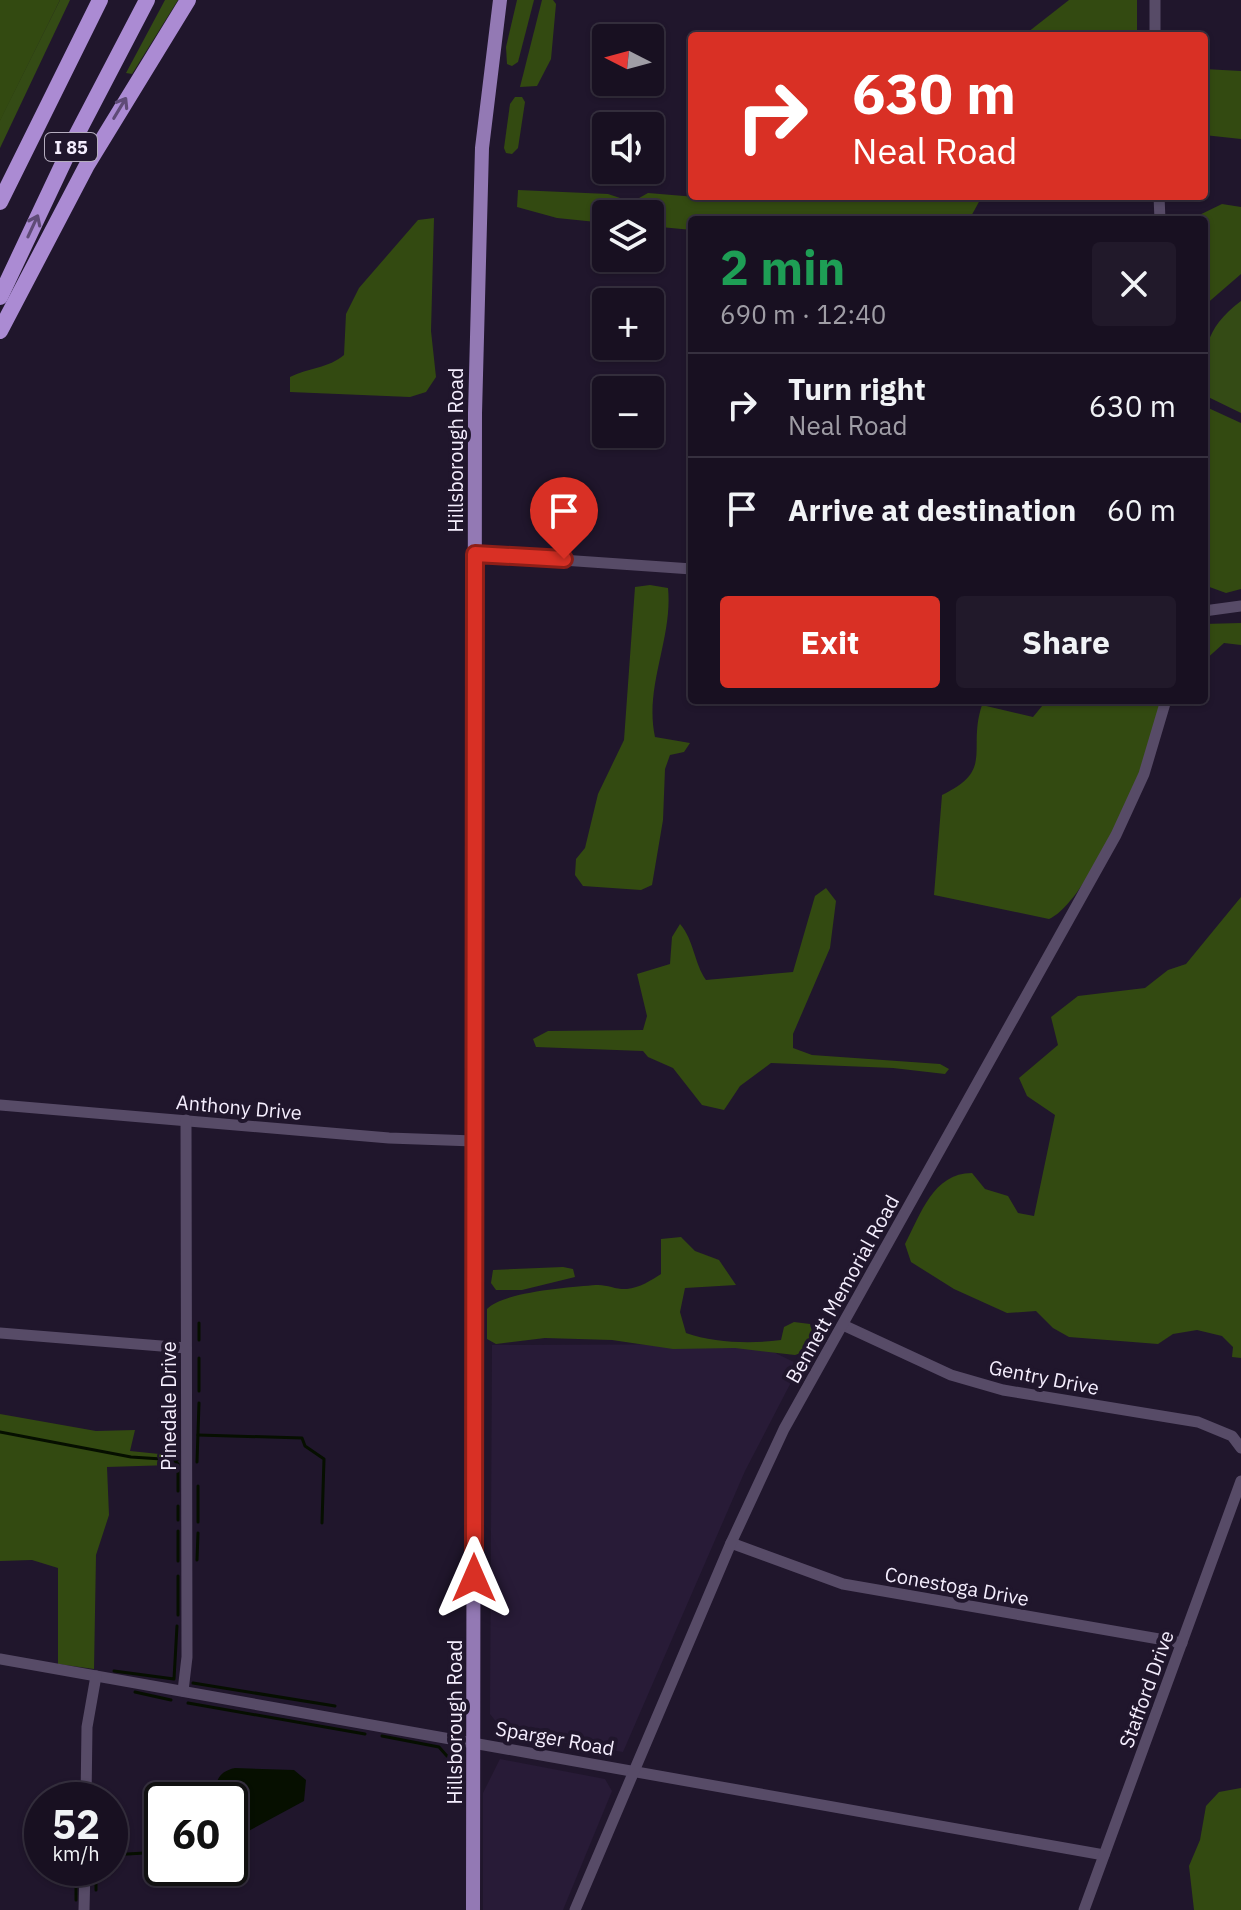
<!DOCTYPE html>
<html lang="en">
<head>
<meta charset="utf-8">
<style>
	:root { --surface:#181021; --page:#21192a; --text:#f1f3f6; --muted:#9f9da5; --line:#36303f; --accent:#d93025 }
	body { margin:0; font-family:"IBM Plex Sans",sans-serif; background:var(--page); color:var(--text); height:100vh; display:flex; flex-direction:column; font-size:30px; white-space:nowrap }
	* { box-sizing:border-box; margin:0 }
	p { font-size:26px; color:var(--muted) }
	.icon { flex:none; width:44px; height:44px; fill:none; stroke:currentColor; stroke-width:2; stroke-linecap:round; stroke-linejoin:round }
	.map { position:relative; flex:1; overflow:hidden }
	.sheet { position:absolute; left:688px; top:216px; width:520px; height:488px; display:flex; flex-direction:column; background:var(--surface); border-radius:8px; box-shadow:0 2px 6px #0004,0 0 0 2px var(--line) }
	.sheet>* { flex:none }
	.hud { position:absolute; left:688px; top:32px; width:520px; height:168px; border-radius:8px; box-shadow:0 2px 6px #0004,0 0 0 2px var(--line); background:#d93025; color:#fff; overflow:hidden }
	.needle { width:52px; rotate:276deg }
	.controls { position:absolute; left:592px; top:24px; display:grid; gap:16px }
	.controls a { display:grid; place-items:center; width:72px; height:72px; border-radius:8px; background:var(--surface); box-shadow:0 2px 6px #0004,0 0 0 2px var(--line); font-size:40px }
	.speed { position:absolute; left:24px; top:1782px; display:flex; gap:16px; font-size:40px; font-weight:700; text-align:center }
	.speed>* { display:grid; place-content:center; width:104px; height:104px; border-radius:50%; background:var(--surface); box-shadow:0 2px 6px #0004,0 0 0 2px var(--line); line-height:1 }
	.speed small { font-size:20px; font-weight:400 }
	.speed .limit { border:4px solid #111; border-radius:12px; background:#fff; color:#111 }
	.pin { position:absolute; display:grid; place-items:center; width:68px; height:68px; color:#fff; margin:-82px -34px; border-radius:50% 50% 50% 0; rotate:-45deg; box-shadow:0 0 8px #0007 }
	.pin .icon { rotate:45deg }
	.me { position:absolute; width:88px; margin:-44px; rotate:0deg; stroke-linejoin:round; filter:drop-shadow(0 0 6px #0008) }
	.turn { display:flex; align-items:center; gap:28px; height:168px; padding:0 32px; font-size:36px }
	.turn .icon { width:104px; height:104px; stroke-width:2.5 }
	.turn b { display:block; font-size:56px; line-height:68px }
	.round { display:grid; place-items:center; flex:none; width:84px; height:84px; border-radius:8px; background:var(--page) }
	.summary { display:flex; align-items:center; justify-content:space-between; height:136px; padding:0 32px }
	h1 { font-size:48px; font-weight:700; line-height:60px; color:#1e9e55 }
	.cta { display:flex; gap:16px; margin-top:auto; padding:16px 32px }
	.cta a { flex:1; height:92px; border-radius:8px; background:var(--accent); color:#fff; font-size:32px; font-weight:700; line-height:92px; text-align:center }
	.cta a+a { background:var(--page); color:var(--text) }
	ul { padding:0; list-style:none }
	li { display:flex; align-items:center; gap:24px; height:104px; padding:0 32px; border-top:2px solid var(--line) }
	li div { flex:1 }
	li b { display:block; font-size:30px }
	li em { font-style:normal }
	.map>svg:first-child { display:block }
	.built { fill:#281b37 }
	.green { fill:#344b15 }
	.forest { fill:#334a11 }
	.water { fill:#060f00 }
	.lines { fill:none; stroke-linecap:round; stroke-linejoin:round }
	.stream { stroke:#060f00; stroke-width:3 }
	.minor { stroke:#574b67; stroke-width:11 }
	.major { stroke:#9379b4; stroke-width:14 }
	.highway { stroke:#ab8bd3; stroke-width:16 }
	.oneway { stroke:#5f4b77 }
	.route-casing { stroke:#8d1f18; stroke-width:20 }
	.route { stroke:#d93025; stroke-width:14 }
	.labels { text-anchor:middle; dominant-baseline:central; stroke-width:8; stroke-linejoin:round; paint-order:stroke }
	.shield { fill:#20162c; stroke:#b5adbf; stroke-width:2 }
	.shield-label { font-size:18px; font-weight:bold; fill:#f5eefe }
	.street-label { font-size:20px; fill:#f5eefe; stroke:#20162c }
</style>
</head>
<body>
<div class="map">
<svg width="1241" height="1910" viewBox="0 0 1241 1910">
	<rect width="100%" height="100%" fill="#20162c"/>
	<g class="built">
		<polygon points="757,1344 800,1365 745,1471 623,1752 505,1733 490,1714 492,1345"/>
		<polygon points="500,1759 605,1779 612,1791 563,1910 483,1910 483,1793"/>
	</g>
	<g class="green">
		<polygon points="60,0 70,0 0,148 0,120"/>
		<polygon points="165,0 178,0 132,74 126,73"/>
		<path d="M1241,301V413L1204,395C1204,351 1203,330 1241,301Z"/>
	</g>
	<g class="forest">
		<polygon points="0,0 60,0 0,121"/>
		<polygon points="517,0 534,0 518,62 512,66 507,64 506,47"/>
		<polygon points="542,0 553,0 556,4 551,59 537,86 520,87"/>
		<polygon points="1069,0 1137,0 1137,36 1023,36"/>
		<polygon points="1204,69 1241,71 1241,139 1204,135"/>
		<polygon points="515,97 522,97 525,102 518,148 512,154 506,153 504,148 510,104"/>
		<polygon points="518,190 608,194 632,202 648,193 744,201 748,196 978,196 980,200 969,220 692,220 692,230 650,226 650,214 606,214 606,223 557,218 517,207"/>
		<polygon points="1222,204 1241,207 1241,274 1204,306 1204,220 1189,220"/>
		<path d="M434,218L431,331L436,377L426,392L410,397L290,392V377C308,368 329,368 344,355L346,314L359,288L418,220Z"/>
		<polygon points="1204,406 1241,423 1241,589 1226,593 1204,585"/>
		<path d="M650,585L668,588C673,638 644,687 655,737L690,743L684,752L670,755L665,769L663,820L652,885L641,890L583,886L575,875L576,859L585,848L598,794L624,740L635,587Z"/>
		<polygon points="1241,623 1241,645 1224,643 1204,661 1204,624"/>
		<path d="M1047,700H1161C1160,710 1160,721 1157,730C1143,771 1086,904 1049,919L934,895L942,795C995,770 967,750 982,705L1033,717Z"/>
		<path d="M826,888L836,901L830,948L793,1034V1048L812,1055L940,1064L949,1069L945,1074L893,1068L771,1063L740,1086L724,1110L702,1105L673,1068L648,1057L643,1051L536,1047L533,1039L548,1031L643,1030L647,1016L637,974L670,964L672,937L680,924C694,940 694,963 706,980L793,972L815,896Z"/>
		<path d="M1241,897V1358L1232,1357L1233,1347L1222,1336L1197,1330L1173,1334L1158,1344L1069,1337L1053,1328L1036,1311L1007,1313L954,1289L911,1262L905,1244C921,1214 933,1173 972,1173L985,1189L1008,1196L1018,1213L1034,1216L1055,1115L1027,1096L1019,1078L1058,1045L1051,1017L1078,996L1145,988L1168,970L1186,964Z"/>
		<path d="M681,1237L695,1251L719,1260L736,1285L685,1288L680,1312L686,1333C714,1343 752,1344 781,1340L784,1327L794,1322L810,1324L813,1335L807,1351L795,1355L735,1348L673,1349L612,1340L545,1338L496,1344L487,1339V1309C502,1292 571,1287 596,1285C606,1284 617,1290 627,1289C639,1288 652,1280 661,1274V1239Z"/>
		<polygon points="563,1267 573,1269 575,1277 522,1290 496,1290 491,1283 493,1270"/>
		<polygon points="0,1414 96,1431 135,1430 130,1451 169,1455 171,1465 107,1467 109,1515 96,1555 94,1669 58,1664 58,1568 32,1560 0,1561"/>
		<polygon points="1241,1788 1241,1910 1194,1910 1189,1866 1200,1840 1206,1806 1219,1792"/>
	</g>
	<path class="water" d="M235,1768L294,1770L306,1780L304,1801L230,1841V1800H215C215,1784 216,1772 235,1768Z"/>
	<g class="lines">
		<g class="stream">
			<polyline points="199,1340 199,1323"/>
			<polyline points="199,1391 199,1358"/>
			<polyline points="0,1432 131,1457 177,1460"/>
			<polyline points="198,1435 302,1438 305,1446 324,1459 322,1523"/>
			<polyline points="174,1460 178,1464 178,1491"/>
			<polyline points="197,1462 199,1403"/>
			<polyline points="178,1520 178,1506"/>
			<polyline points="198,1522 198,1486"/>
			<polyline points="178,1531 178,1561"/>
			<polyline points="197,1560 198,1533"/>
			<polyline points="178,1615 178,1576"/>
			<polyline points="114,1671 174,1679 177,1626"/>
			<polyline points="193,1683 335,1706"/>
			<polyline points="135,1692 171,1700"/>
			<polyline points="188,1703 365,1734"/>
			<polyline points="382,1736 439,1747 454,1764"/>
			<polyline points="110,1855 162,1852"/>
			<polyline points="96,1890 96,1870"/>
			<polyline points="76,1900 76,1868"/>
		</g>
		<g class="minor">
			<polyline points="1155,0 1155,36"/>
			<polyline points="1159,196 1160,220"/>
			<polyline points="475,554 692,569"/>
			<polyline points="1204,611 1241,606"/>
			<polyline points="0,1105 389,1138 474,1141"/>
			<polyline points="843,1325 951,1375 1003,1390 1198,1422 1232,1436 1241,1448"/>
			<polyline points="0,1333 186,1348"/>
			<polyline points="731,1543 843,1584 1182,1643"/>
			<polyline points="0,1659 1104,1855"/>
			<polyline points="183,1691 187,1657 186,1120"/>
			<polyline points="86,1800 87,1727 96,1676"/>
			<polyline points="84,1910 85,1868"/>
			<polyline points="575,1910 731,1543 784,1429 1116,835 1144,774 1166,700"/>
			<polyline points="1084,1910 1241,1481"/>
		</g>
		<polyline class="major" points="473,1910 475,413 482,148 500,0"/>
		<g class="highway">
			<polyline points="0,202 100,0"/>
			<polyline points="0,297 75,138 147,0"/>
			<polyline points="0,331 87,165 188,0"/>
		</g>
	</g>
	<defs><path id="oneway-shaft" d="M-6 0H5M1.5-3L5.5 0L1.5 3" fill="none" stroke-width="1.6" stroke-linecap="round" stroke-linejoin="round" transform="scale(2)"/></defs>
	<g class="oneway">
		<use href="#oneway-shaft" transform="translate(120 108) rotate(-59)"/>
		<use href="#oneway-shaft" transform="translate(33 226) rotate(-65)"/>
	</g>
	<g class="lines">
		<defs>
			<polyline id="route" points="474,1578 475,554 564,559"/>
		</defs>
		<use href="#route" class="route-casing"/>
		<use href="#route" class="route"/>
	</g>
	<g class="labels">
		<rect class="shield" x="45" y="133" width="52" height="28" rx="6"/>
		<g class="shield-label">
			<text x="71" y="147">I 85</text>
		</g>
		<g class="street-label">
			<text transform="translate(455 450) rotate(-90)">Hillsborough Road</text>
			<text transform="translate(239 1107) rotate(5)">Anthony Drive</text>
			<text transform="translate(842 1289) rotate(-61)">Bennett Memorial Road</text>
			<text transform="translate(1044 1377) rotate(11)">Gentry Drive</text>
			<text transform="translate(168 1406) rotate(-90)">Pinedale Drive</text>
			<text transform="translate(957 1586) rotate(10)">Conestoga Drive</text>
			<text transform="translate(1146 1689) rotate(-70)">Stafford Drive</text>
			<text transform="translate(454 1722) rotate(-90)">Hillsborough Road</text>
			<text transform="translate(555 1738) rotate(10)">Sparger Road</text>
		</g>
	</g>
</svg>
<div class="controls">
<a><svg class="needle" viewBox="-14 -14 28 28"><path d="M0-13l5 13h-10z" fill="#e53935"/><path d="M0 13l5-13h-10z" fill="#9f9da5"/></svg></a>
<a><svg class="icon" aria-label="sound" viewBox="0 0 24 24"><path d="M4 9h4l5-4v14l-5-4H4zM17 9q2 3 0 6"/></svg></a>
<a><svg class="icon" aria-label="layers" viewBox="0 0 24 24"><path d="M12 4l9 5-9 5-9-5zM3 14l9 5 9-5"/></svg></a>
<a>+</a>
<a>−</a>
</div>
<div class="speed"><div>52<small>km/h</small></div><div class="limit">60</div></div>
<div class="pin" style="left:564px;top:559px;background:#d93025"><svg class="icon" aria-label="arrive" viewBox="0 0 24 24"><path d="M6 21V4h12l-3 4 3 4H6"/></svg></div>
<svg class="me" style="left:474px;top:1578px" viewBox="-20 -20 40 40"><path d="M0-17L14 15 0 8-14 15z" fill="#d93025" stroke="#fff" stroke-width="4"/></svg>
<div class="hud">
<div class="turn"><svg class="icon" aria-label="right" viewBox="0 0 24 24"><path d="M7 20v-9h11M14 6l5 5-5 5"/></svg><div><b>630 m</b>Neal Road</div></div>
</div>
<section class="sheet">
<div class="summary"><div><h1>2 min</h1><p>690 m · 12:40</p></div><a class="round"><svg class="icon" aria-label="close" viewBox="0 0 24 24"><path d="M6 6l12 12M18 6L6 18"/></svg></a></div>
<ul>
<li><svg class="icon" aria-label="right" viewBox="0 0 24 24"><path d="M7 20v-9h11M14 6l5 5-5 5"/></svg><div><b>Turn right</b><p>Neal Road</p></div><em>630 m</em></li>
<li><svg class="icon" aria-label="arrive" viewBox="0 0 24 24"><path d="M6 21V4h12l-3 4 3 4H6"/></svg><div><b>Arrive at destination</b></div><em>60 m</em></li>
</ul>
<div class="cta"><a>Exit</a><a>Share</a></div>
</section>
</div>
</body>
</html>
